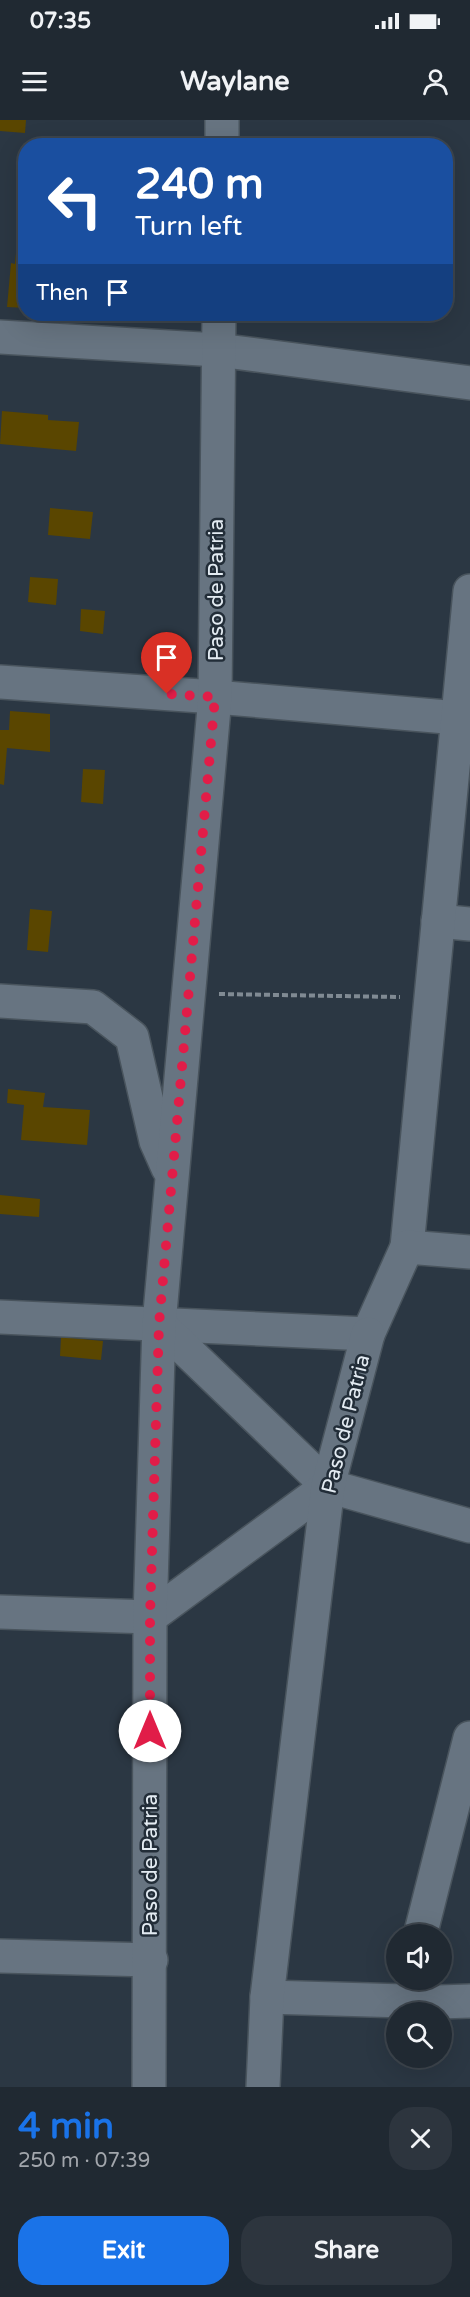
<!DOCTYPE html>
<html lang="en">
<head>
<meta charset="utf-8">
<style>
	:root { --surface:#202932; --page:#2d353e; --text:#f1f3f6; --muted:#a2a6ac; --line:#3d454d; --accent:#1a73e8 }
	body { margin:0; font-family:"Varela Round",sans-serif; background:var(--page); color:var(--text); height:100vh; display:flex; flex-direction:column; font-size:22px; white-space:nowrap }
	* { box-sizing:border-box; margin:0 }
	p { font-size:20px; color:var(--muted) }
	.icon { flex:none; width:33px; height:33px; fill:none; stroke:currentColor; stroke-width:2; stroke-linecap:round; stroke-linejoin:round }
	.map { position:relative; height:1967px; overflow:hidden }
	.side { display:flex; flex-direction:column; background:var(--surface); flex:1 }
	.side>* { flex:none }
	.banner { position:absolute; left:18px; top:18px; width:435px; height:183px; border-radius:24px; box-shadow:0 6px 24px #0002,0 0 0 2px var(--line); background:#1a4fa0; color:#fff; overflow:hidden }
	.tools { position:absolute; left:386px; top:1804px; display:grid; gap:12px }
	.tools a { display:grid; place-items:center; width:66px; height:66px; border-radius:50%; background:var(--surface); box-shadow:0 6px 24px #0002,0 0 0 2px var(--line); font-size:30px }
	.pin { position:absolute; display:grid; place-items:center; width:51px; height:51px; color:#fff; margin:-62px -26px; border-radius:50% 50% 50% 0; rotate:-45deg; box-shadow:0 0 6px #0007 }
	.pin .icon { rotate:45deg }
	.me { position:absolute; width:66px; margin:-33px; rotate:0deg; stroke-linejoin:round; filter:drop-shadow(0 0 4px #0008) }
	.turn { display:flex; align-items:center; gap:21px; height:126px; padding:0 18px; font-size:27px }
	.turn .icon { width:78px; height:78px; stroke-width:2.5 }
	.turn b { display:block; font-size:42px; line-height:51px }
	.then { display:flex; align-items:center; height:57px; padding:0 18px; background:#0003; gap:12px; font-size:22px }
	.round { display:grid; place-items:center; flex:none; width:63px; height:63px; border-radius:24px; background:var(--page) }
	.overview { display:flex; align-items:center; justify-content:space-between; height:102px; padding:0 18px }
	h1 { font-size:36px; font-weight:700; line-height:45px; color:var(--accent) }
	.primary-button { display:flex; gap:12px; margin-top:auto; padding:12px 18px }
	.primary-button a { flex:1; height:69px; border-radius:24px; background:var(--accent); color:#fff; font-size:24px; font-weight:700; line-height:69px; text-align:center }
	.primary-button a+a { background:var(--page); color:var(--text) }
	.status { display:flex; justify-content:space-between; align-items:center; height:42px; padding:0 30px; background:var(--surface); direction:ltr }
	.status svg { height:16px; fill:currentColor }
	header { display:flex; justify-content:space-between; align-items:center; height:78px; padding:0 18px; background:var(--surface); font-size:27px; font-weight:700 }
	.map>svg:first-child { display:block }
	.building { fill:#5a4600 }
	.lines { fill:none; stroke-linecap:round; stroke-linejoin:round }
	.minor-casing { stroke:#49545d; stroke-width:36 }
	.path { stroke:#808a93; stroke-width:4; stroke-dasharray:6 3; stroke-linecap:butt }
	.minor { stroke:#677481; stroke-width:33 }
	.route { stroke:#e11d48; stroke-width:10; stroke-dasharray:0 18 }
	.labels { text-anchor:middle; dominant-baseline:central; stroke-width:5; stroke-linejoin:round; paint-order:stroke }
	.street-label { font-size:21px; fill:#e3ebf2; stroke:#222d38 }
</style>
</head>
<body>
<div class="status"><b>07:35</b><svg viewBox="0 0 49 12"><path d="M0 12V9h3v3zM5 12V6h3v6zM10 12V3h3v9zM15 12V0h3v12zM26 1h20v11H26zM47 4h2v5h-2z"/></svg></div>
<header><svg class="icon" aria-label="menu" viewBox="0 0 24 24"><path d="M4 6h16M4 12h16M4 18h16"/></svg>Waylane<svg class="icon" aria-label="person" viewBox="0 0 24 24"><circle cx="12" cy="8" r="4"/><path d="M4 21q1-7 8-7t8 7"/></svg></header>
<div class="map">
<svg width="470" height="1967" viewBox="0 0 470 1967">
	<rect width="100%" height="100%" fill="#2b3743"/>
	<g class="building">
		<polygon points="0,0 26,0 25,13 0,11"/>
		<polygon points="83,22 107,24 107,26 83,26"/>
		<polygon points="18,110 26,111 26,188 7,187 11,143 15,144"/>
		<polygon points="2,291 48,295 48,300 79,302 76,331 0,324"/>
		<polygon points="50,388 93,392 90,419 48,415"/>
		<polygon points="30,457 58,459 56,485 28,482"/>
		<polygon points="81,489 105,491 103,514 80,511"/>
		<polygon points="10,591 50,594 50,632 7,628 4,665 0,664 0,610 9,610"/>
		<polygon points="83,649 105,650 103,684 81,682"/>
		<polygon points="30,789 52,791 48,832 27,830"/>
		<polygon points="8,969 45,973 43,987 90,990 87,1025 21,1020 24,985 7,983"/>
		<polygon points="0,1075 40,1079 39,1097 0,1094"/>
		<polygon points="61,1217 103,1221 101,1240 60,1236"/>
	</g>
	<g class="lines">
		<defs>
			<g id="minor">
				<polyline points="222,26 222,0"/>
				<polyline points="0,217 218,230 470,263"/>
				<polyline points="0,562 215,577 458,598"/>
				<polyline points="438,801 470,804"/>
				<polyline points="0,881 93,887 132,917 156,1021 168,1048"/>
				<polyline points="407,1127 470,471"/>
				<polyline points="0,1197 368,1214 407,1127 470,1132"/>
				<polyline points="159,1204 328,1366 470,1406"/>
				<polyline points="0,1492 150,1497 328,1366"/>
				<polyline points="422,1808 470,1618"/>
				<polyline points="0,1836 151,1840"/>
				<polyline points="267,1877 439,1882 470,1881"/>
				<polyline points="149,1967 150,1497 159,1204 215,577 219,194"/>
				<polyline points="263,1967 267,1877 328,1366 368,1214"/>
			</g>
		</defs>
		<use href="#minor" class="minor-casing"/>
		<polyline class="path" points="219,874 400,877"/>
		<use href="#minor" class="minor"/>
	</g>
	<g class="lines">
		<polyline class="route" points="150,1611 150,1497 159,1204 215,577 167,574"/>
	</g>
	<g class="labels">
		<g class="street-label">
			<text transform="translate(216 470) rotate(-90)">Paso de Patria</text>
			<text transform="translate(346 1304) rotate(-76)">Paso de Patria</text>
			<text transform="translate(150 1745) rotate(-90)">Paso de Patria</text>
		</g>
	</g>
</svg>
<div class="tools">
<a><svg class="icon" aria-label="sound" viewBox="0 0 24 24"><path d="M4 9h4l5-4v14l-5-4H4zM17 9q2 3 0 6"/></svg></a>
<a><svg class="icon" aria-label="search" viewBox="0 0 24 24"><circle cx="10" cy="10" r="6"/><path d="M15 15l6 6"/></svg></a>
</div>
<div class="pin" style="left:167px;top:574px;background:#d93025"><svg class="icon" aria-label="arrive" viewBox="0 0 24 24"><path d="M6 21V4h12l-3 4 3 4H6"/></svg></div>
<svg class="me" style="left:150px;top:1611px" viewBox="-20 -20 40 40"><circle r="19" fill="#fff"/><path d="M0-13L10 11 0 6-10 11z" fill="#e11d48"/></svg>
<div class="banner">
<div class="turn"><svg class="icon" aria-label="left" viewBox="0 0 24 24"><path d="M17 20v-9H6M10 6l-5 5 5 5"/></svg><div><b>240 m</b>Turn left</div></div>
<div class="then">Then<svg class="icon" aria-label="arrive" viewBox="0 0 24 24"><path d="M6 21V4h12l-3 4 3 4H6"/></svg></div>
</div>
</div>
<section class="side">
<div class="overview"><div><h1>4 min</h1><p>250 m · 07:39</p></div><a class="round"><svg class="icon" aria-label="close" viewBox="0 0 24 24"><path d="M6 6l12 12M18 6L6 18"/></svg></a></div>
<div class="primary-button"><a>Exit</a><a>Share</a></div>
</section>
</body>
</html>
